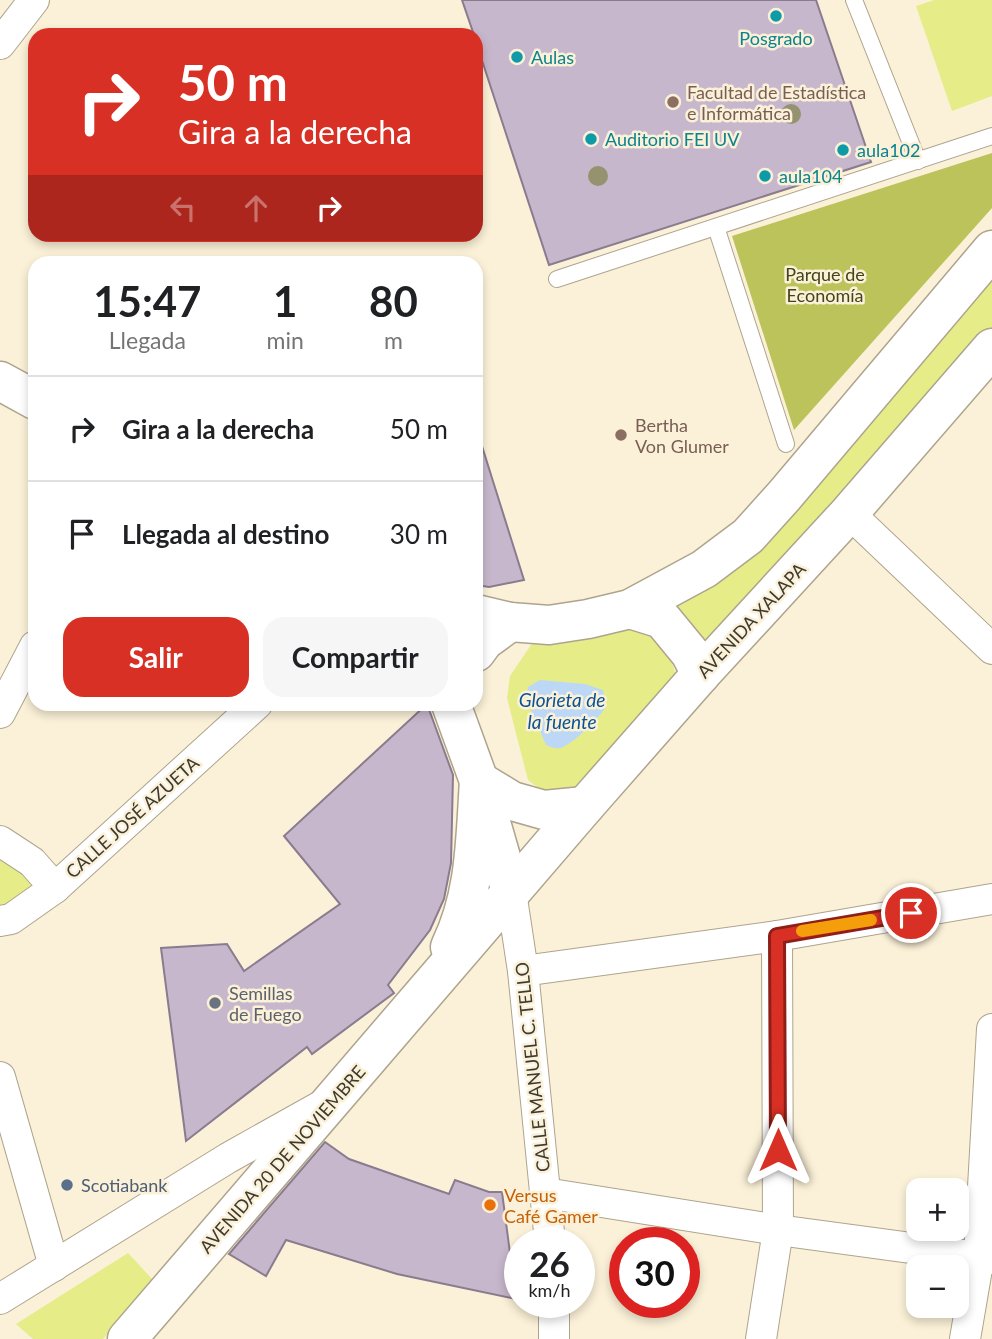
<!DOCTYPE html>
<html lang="es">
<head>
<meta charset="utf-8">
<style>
	:root { --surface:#fff; --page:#f6f6f6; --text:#202124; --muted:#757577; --line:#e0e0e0; --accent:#d93025 }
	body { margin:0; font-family:Lato,sans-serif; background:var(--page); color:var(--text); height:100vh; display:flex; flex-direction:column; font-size:26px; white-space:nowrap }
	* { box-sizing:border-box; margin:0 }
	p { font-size:23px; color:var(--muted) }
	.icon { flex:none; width:38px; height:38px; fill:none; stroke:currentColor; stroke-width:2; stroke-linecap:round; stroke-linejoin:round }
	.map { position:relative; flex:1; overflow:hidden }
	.details { position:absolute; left:28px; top:256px; width:455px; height:455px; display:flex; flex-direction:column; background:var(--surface); border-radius:21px; box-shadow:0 4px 10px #0003 }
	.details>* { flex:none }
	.banner { position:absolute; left:28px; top:28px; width:455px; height:214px; border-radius:21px; box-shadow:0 4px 10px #0003; background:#d93025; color:#fff; overflow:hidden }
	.tools { position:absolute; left:906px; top:1178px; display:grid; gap:14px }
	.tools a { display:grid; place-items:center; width:63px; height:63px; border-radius:14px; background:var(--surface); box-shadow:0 4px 10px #0003; font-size:35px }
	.speed { position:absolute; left:504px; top:1227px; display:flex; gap:14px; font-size:35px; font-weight:700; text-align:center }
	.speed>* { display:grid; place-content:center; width:91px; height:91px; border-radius:50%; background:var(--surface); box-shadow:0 4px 10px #0003; line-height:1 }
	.speed small { font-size:18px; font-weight:400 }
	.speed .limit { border:10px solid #d22; background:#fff; color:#111 }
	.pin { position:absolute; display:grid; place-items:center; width:60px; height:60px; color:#fff; margin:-30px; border:4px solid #fff; border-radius:50%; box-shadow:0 2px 7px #0007 }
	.me { position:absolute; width:77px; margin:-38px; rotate:0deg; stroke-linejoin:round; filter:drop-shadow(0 0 5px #0008) }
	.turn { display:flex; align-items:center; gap:24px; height:147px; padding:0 35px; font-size:32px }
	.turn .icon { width:91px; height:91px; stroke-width:2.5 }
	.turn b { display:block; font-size:49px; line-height:60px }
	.lanes { display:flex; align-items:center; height:66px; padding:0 35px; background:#0003; justify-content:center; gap:35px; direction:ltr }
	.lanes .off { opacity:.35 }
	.eta { display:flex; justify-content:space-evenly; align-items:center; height:119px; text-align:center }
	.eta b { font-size:42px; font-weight:700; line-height:49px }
	.cta { display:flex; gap:14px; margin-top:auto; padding:14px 35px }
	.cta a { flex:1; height:80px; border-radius:21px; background:var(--accent); color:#fff; font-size:28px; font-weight:700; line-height:80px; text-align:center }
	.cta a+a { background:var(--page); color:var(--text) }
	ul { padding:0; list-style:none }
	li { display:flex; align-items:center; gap:21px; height:105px; padding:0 35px; border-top:2px solid var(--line) }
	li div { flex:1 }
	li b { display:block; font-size:26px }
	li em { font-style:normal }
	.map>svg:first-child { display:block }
	.green { fill:#e5ec88 }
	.forest { fill:#bcc35a }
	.water { fill:#bdd8f7 }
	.building { fill:#c7b7cc; stroke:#8a7b8e; stroke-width:2 }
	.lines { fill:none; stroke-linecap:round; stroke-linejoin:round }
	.service-casing { stroke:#aea48d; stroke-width:18 }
	.minor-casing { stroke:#aea48d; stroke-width:32 }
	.secondary-casing { stroke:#aea48d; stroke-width:41 }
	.service { stroke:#fff; stroke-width:16 }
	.minor { stroke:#fff; stroke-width:30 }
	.secondary { stroke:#fff; stroke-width:38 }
	.tree { fill:#95926f }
	.route-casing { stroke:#8d1f18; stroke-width:18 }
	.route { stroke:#d93025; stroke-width:12 }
	.slow { stroke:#f59e0b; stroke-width:12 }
	.culture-dot { fill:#0f9aa8; stroke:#fbf1d8; stroke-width:2.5 }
	.education-dot { fill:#8d6e63; stroke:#fbf1d8; stroke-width:2.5 }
	.worship-dot { fill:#6b7280; stroke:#fbf1d8; stroke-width:2.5 }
	.service-dot { fill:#5c6f8a; stroke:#fbf1d8; stroke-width:2.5 }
	.food-dot { fill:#e8710a; stroke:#fbf1d8; stroke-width:2.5 }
	.labels { text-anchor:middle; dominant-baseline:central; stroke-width:5; stroke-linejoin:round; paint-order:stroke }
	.culture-label { font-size:18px; fill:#0d838f; stroke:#fbf1d8; text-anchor:start }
	.education-label { font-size:18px; fill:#785e54; stroke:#fbf1d8; text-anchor:start }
	.park-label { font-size:18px; fill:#424519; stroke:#fbf1d8 }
	.street-label { font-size:18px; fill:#3e3a30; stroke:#fbf1d8 }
	.worship-label { font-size:18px; fill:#5b616d; stroke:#fbf1d8; text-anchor:start }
	.service-label { font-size:18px; fill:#4e5e75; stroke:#fbf1d8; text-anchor:start }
	.food-label { font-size:18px; fill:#c56008; stroke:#fbf1d8; text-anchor:start }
	.water-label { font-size:19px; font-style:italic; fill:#0a5296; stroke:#fbf1d8 }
</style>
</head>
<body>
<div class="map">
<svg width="992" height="1339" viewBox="0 0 992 1339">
	<rect width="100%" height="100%" fill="#fbf1d8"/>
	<g class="green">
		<polygon points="934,0 992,0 992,96 952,111 916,6"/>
		<polygon points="992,275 992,329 799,554 706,658 660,604"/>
		<polygon points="639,625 666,641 676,676 580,793 554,800 528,780 507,698 510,676 537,636"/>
		<polygon points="0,860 23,866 43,883 5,909 0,906"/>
		<polygon points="128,1253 153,1280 103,1339 33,1339 16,1324"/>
	</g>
	<polygon class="forest" points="992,153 992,208 794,430 732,236"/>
	<path class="water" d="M540,680L585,684L603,690L606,707C597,720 577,740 563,747C557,750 551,747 546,745L526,699L528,687Z"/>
	<g class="building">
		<polygon points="462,0 816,0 871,162 549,265 476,42 476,35 474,35"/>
		<polygon points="481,443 524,580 489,587 476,585 476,444"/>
		<polygon points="427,704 453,775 451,863 444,899 430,930 388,985 394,993 312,1054 307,1047 186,1141 161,948 227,944 244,971 340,904 284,836"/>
		<polygon points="325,1142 349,1159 449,1194 455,1180 489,1192 502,1192 516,1299 397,1274 286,1240 266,1276 229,1254"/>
	</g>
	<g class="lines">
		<defs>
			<g id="service">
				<polyline points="854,0 918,161"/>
				<polyline points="716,227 786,444"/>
				<polyline points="557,279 992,136"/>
			</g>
			<g id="minor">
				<polyline points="0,44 34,0"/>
				<polyline points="849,513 992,649"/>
				<polyline points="0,713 35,646"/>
				<polyline points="0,841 32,862 55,888"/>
				<polyline points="511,892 523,971 550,1242"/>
				<polyline points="0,921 11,919 55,888 257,704"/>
				<polyline points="523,971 777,936 992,899"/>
				<polyline points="0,1077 54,1266"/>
				<polyline points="545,1193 778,1230 992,1259"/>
				<polyline points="0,1299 228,1158 319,1107"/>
				<polyline points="554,1339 554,1302"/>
				<polyline points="761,1339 778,1230 777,936"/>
				<polyline points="965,1339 979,1257 992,1029"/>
			</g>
			<g id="secondary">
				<polyline points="0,381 35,400"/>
				<polyline points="630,609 662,619 690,653 701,674"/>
				<polyline points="476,614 510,622 549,625 588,619 630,609 704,569 748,536 784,496 992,250"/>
				<polyline points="476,652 484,641 510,622"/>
				<polyline points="451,704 479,781 511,892"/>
				<polyline points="479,781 512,801 544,810 585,806"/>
				<path d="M450,947C476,894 475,839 479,781"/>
				<polyline points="127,1339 585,806 701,674 849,513 992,348"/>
			</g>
		</defs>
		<use href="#service" class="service-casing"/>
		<use href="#minor" class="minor-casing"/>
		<use href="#secondary" class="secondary-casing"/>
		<use href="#service" class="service"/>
		<use href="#minor" class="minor"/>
		<use href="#secondary" class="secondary"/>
	</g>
	<g class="tree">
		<circle cx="791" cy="114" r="10"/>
		<circle cx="598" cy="176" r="10"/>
	</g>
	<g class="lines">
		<defs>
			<polyline id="route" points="778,1150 777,936 911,913"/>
		</defs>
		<use href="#route" class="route-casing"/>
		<use href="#route" class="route"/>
		<polyline class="slow" points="802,931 871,920"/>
	</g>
	<g class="culture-dot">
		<circle cx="776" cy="16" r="7"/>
		<circle cx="517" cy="57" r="7"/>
		<circle cx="591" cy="139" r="7"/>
		<circle cx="843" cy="150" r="7"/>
		<circle cx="765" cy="176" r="7"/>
	</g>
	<g class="education-dot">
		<circle cx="673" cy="102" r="7"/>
		<circle cx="621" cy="435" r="7"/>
	</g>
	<circle class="worship-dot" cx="215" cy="1003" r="7"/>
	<circle class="service-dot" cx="67" cy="1185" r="7"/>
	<circle class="food-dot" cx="490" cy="1205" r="7"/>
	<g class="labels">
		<g class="culture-label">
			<text x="776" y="38" text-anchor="middle">Posgrado</text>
			<text x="531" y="57">Aulas</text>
			<text x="605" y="139">Auditorio FEI UV</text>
			<text x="857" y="150">aula102</text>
			<text x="779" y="176">aula104</text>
		</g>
		<g class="education-label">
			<text x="687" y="92">Facultad de Estadística<tspan x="687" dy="21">e Informática</tspan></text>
			<text x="635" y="425">Bertha<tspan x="635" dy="21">Von Glumer</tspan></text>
		</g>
		<g class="park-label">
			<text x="825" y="274">Parque de<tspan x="825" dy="21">Economía</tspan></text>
		</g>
		<g class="street-label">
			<text transform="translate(751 620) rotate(-47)">AVENIDA XALAPA</text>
			<text transform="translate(132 817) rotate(-42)">CALLE JOSÉ AZUETA</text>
			<text transform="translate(532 1067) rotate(-96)">CALLE MANUEL C. TELLO</text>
			<text transform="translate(282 1159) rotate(-49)">AVENIDA 20 DE NOVIEMBRE</text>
		</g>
		<g class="worship-label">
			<text x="229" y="993">Semillas<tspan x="229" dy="21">de Fuego</tspan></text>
		</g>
		<g class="service-label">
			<text x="81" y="1185">Scotiabank</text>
		</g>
		<g class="food-label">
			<text x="504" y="1195">Versus<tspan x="504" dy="21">Café Gamer</tspan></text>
		</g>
		<g class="water-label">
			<text x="562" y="699">Glorieta de<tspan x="562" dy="22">la fuente</tspan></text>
		</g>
	</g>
</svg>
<div class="tools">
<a>+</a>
<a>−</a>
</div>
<div class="speed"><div>26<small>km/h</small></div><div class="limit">30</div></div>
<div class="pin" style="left:911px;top:913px;background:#d93025"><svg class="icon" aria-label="arrive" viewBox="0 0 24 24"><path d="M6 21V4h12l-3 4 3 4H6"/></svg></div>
<svg class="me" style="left:778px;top:1150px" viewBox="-20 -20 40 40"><path d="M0-17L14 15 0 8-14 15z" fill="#d93025" stroke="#fff" stroke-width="4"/></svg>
<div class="banner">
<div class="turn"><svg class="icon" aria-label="right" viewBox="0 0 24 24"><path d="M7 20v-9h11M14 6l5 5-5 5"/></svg><div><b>50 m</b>Gira a la derecha</div></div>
<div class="lanes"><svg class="icon off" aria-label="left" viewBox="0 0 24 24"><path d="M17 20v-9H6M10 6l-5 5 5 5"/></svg><svg class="icon off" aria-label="ahead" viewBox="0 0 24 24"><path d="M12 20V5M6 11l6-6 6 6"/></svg><svg class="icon" aria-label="right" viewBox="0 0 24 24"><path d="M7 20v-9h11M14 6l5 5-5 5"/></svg></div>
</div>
<section class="details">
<div class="eta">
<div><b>15:47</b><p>Llegada</p></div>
<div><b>1</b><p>min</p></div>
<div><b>80</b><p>m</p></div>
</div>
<ul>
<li><svg class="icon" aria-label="right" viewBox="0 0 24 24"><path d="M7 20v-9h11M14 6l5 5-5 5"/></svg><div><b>Gira a la derecha</b></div><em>50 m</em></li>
<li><svg class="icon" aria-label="arrive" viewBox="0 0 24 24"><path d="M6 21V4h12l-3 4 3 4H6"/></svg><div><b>Llegada al destino</b></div><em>30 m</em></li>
</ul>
<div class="cta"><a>Salir</a><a>Compartir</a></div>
</section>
</div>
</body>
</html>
